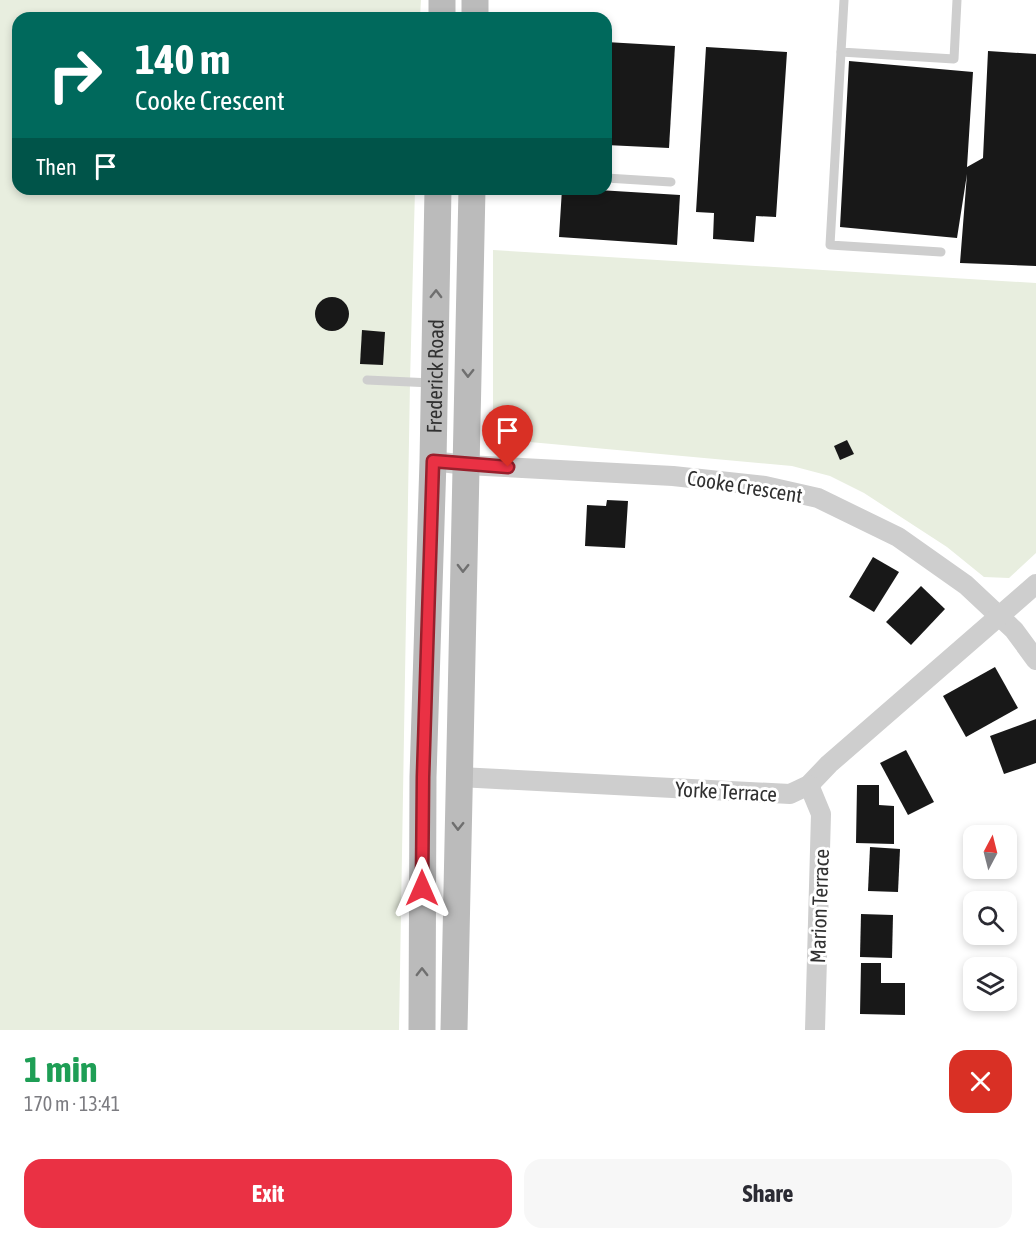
<!DOCTYPE html>
<html lang="en">
<head>
<meta charset="utf-8">
<style>
	:root { --surface:#fff; --page:#f7f7f7; --text:#2b2b33; --muted:#7c7c81; --accent:#ea3144 }
	body { margin:0; font-family:"Asap Condensed",sans-serif; background:var(--page); color:var(--text); height:100vh; display:flex; flex-direction:column; font-size:22px; white-space:nowrap }
	* { box-sizing:border-box; margin:0 }
	p { font-size:20px; color:var(--muted) }
	.icon { flex:none; width:33px; height:33px; fill:none; stroke:currentColor; stroke-width:2; stroke-linecap:round; stroke-linejoin:round }
	.map { position:relative; height:1030px; overflow:hidden }
	.details { display:flex; flex-direction:column; background:var(--surface); flex:1 }
	.details>* { flex:none }
	.banner { position:absolute; left:12px; top:12px; width:600px; height:183px; border-radius:18px; box-shadow:0 3px 9px #0003; background:#00695c; color:#fff; overflow:hidden }
	.needle { width:39px; rotate:7deg }
	.controls { position:absolute; left:963px; top:825px; display:grid; gap:12px }
	.controls a { display:grid; place-items:center; width:54px; height:54px; border-radius:12px; background:var(--surface); box-shadow:0 3px 9px #0003; font-size:30px }
	.pin { position:absolute; display:grid; place-items:center; width:51px; height:51px; color:#fff; margin:-62px -26px; border-radius:50% 50% 50% 0; rotate:-45deg; box-shadow:0 0 6px #0007 }
	.pin .icon { rotate:45deg }
	.me { position:absolute; width:66px; margin:-33px; rotate:0deg; stroke-linejoin:round; filter:drop-shadow(0 0 4px #0008) }
	.turn { display:flex; align-items:center; gap:21px; height:126px; padding:0 24px; font-size:27px }
	.turn .icon { width:78px; height:78px; stroke-width:2.5 }
	.turn b { display:block; font-size:42px; line-height:51px }
	.then { display:flex; align-items:center; height:57px; padding:0 24px; background:#0003; gap:12px; font-size:22px }
	.round { display:grid; place-items:center; flex:none; width:63px; height:63px; border-radius:18px; background:var(--page) }
	.headline { display:flex; align-items:center; justify-content:space-between; height:102px; padding:0 24px }
	h1 { font-size:36px; font-weight:700; line-height:45px; color:#1e9e55 }
	.primary-button { display:flex; gap:12px; margin-top:auto; padding:12px 24px }
	.primary-button a { flex:1; height:69px; border-radius:18px; background:var(--accent); color:#fff; font-size:24px; font-weight:700; line-height:69px; text-align:center }
	.primary-button a+a { background:var(--page); color:var(--text) }
	.map>svg:first-child { display:block }
	.green { fill:#e8eedf }
	.building { fill:#181818 }
	.lines { fill:none; stroke-linecap:round; stroke-linejoin:round }
	.service { stroke:#cecece; stroke-width:9 }
	.minor { stroke:#cecece; stroke-width:20 }
	.secondary { stroke:#bbb; stroke-width:27 }
	.oneway { stroke:#6f6f6f }
	.route-casing { stroke:#98202c; stroke-width:15 }
	.route { stroke:#ea3144; stroke-width:10 }
	.labels { text-anchor:middle; dominant-baseline:central; stroke-width:6; stroke-linejoin:round; paint-order:stroke }
	.street-label { font-size:21px; fill:#313131; stroke:#fff }
</style>
</head>
<body>
<div class="map">
<svg width="1036" height="1030" viewBox="0 0 1036 1030">
	<rect width="100%" height="100%" fill="#fff"/>
	<g class="green">
		<polygon points="0,0 421,0 420,18 18,18 18,189 415,189 410,382 399,1030 0,1030"/>
		<polygon points="493,250 1036,283 1036,553 1009,578 984,577 947,547 864,493 830,476 792,466 508,440 493,425"/>
	</g>
	<g class="building">
		<polygon points="606,42 675,46 669,148 606,145"/>
		<polygon points="706,47 787,52 776,217 756,216 754,242 713,239 714,213 696,212"/>
		<polygon points="988,51 1036,54 1036,266 960,263 967,174 957,238 840,227 849,61 973,72 967,167 983,158"/>
		<polygon points="562,189 582,189 680,195 677,245 559,237"/>
		<circle cx="332" cy="314" r="17"/>
		<polygon points="362,330 385,332 383,365 360,364"/>
		<polygon points="847,440 854,454 840,460 834,446"/>
		<polygon points="607,500 628,501 625,548 585,546 587,505 606,506"/>
		<polygon points="873,557 899,572 874,612 849,597"/>
		<polygon points="921,586 945,609 911,645 886,622"/>
		<polygon points="995,667 1018,708 966,737 943,696"/>
		<polygon points="1036,719 1036,763 1004,774 990,736"/>
		<polygon points="906,750 934,802 908,815 880,763"/>
		<polygon points="857,785 879,785 879,805 894,806 894,844 856,843"/>
		<polygon points="870,847 900,849 898,892 868,891"/>
		<polygon points="861,914 893,915 892,958 860,957"/>
		<polygon points="861,963 881,963 881,983 905,983 905,1015 860,1014"/>
	</g>
	<g class="lines">
		<g class="service">
			<polyline points="844,0 841,52 954,59 957,0"/>
			<polyline points="841,52 830,245 941,252"/>
			<polyline points="606,178 671,182"/>
			<polyline points="367,380 432,383"/>
		</g>
		<g class="minor">
			<polyline points="433,461 466,465 673,476 765,486 818,498 898,537 966,585 1014,630 1036,660"/>
			<polyline points="459,777 790,794 809,785 829,764 1036,584"/>
			<polyline points="809,785 821,814 815,1030"/>
		</g>
		<g class="secondary">
			<polyline points="442,18 442,0"/>
			<polyline points="475,18 475,0"/>
			<path id="s1" d="M422,1030L423,777L433,461L438,189"/>
			<polyline points="454,1030 472,189"/>
		</g>
	</g>
	<defs><path id="oneway-chevron" d="M-2-3.5L2.5 0L-2 3.5" fill="none" stroke-width="1.6" stroke-linecap="round" stroke-linejoin="round" transform="scale(1.5)"/></defs>
	<g class="oneway">
		<use href="#oneway-chevron" transform="translate(436 294) rotate(-89)"/>
		<use href="#oneway-chevron" transform="translate(468 373) rotate(91)"/>
		<use href="#oneway-chevron" transform="translate(463 568) rotate(91)"/>
		<use href="#oneway-chevron" transform="translate(458 826) rotate(91)"/>
		<use href="#oneway-chevron" transform="translate(422 972) rotate(-90)"/>
	</g>
	<g class="lines">
		<defs>
			<polyline id="route" points="422,888 423,777 433,461 508,467"/>
		</defs>
		<use href="#route" class="route-casing"/>
		<use href="#route" class="route"/>
	</g>
	<g class="labels">
		<g class="street-label">
			<text stroke="none"><textPath href="#s1" startOffset="654">Frederick Road</textPath></text>
			<text transform="translate(745 486) rotate(9)">Cooke Crescent</text>
			<text transform="translate(726 791) rotate(3)">Yorke Terrace</text>
			<text transform="translate(819 906) rotate(-88)">Marion Terrace</text>
		</g>
	</g>
</svg>
<div class="controls">
<a><svg class="needle" viewBox="-14 -14 28 28"><path d="M0-13l5 13h-10z" fill="#e53935"/><path d="M0 13l5-13h-10z" fill="#7c7c81"/></svg></a>
<a><svg class="icon" aria-label="search" viewBox="0 0 24 24"><circle cx="10" cy="10" r="6"/><path d="M15 15l6 6"/></svg></a>
<a><svg class="icon" aria-label="layers" viewBox="0 0 24 24"><path d="M12 4l9 5-9 5-9-5zM3 14l9 5 9-5"/></svg></a>
</div>
<div class="pin" style="left:508px;top:467px;background:#d93025"><svg class="icon" aria-label="arrive" viewBox="0 0 24 24"><path d="M6 21V4h12l-3 4 3 4H6"/></svg></div>
<svg class="me" style="left:422px;top:888px" viewBox="-20 -20 40 40"><path d="M0-17L14 15 0 8-14 15z" fill="#ea3144" stroke="#fff" stroke-width="4"/></svg>
<div class="banner">
<div class="turn"><svg class="icon" aria-label="right" viewBox="0 0 24 24"><path d="M7 20v-9h11M14 6l5 5-5 5"/></svg><div><b>140 m</b>Cooke Crescent</div></div>
<div class="then">Then<svg class="icon" aria-label="arrive" viewBox="0 0 24 24"><path d="M6 21V4h12l-3 4 3 4H6"/></svg></div>
</div>
</div>
<section class="details">
<div class="headline"><div><h1>1 min</h1><p>170 m · 13:41</p></div><a class="round" style="background:#d93025;color:#fff"><svg class="icon" aria-label="close" viewBox="0 0 24 24"><path d="M6 6l12 12M18 6L6 18"/></svg></a></div>
<div class="primary-button"><a>Exit</a><a>Share</a></div>
</section>
</body>
</html>
